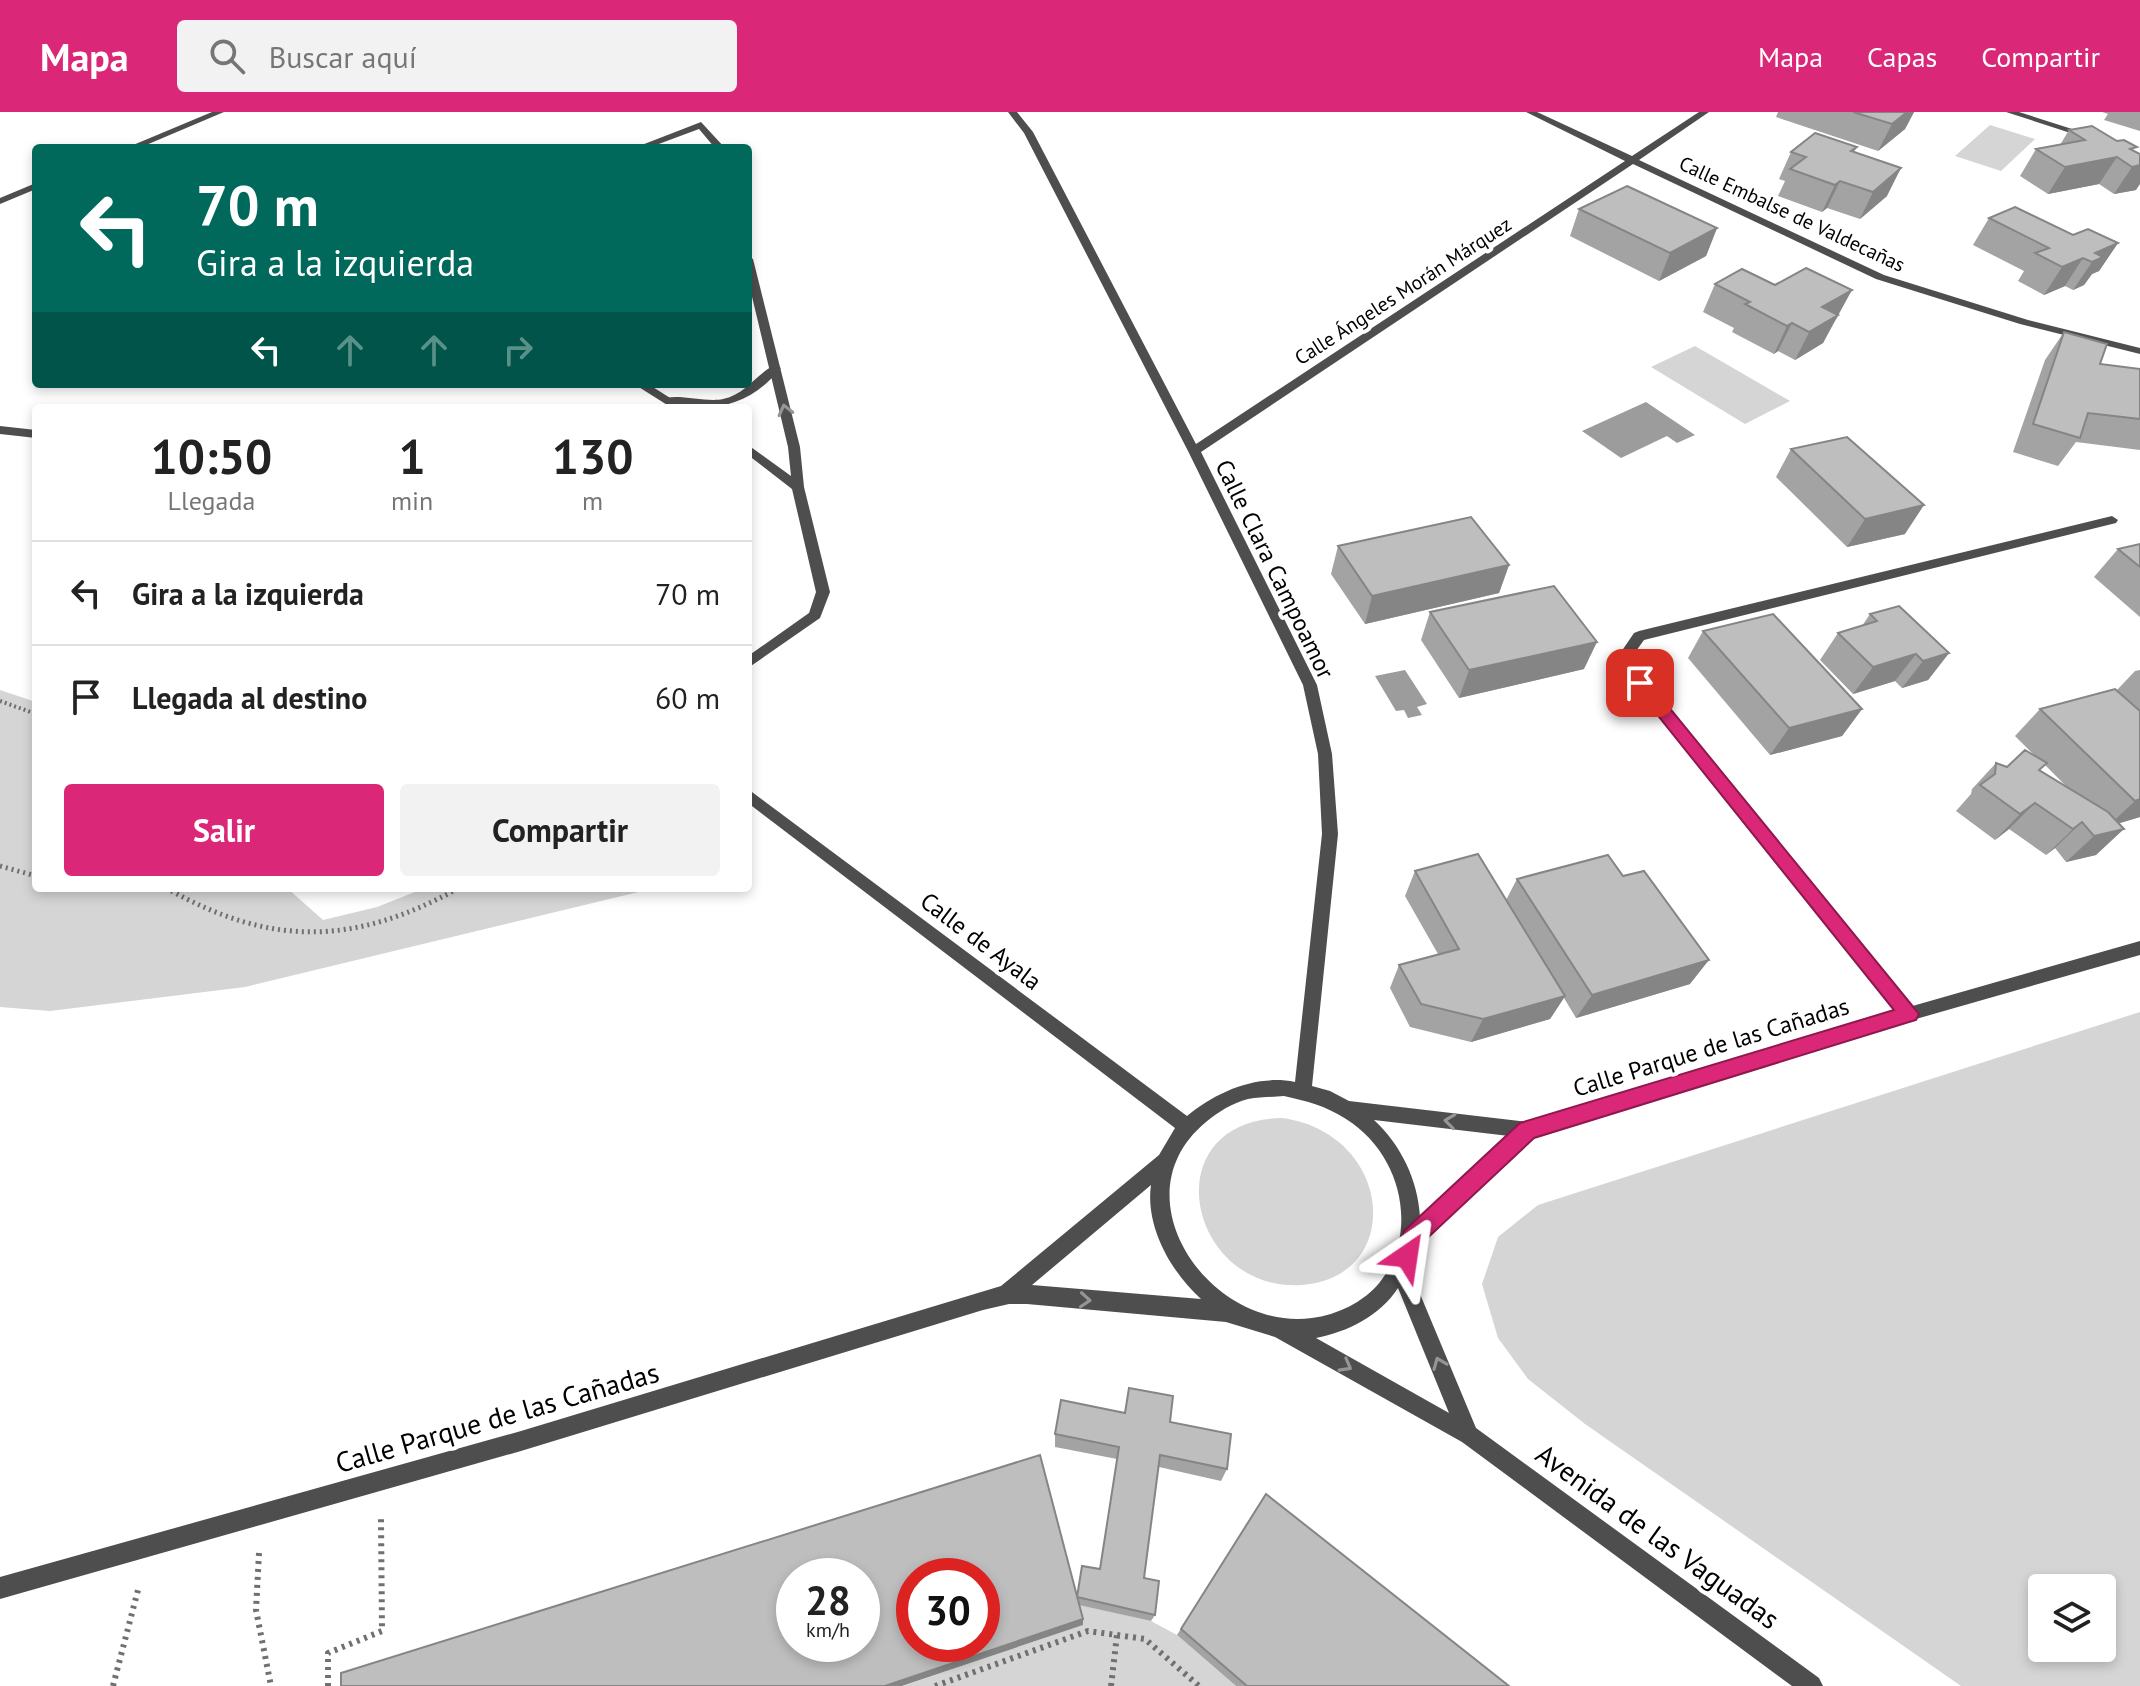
<!DOCTYPE html>
<html lang="es">
<head>
<meta charset="utf-8">
<style>
	:root { --surface:#fff; --page:#f2f2f2; --text:#222; --muted:#767676; --line:#e0e0e0; --accent:#db2777 }
	body { margin:0; font-family:"PT Sans",sans-serif; background:var(--page); color:var(--text); height:100vh; display:flex; flex-direction:column; font-size:30px; white-space:nowrap }
	* { box-sizing:border-box; margin:0 }
	p { font-size:26px; color:var(--muted) }
	.icon { flex:none; width:44px; height:44px; fill:none; stroke:currentColor; stroke-width:2; stroke-linecap:round; stroke-linejoin:round }
	.map { position:relative; flex:1; overflow:hidden }
	.details { position:absolute; left:32px; top:292px; width:720px; height:488px; display:flex; flex-direction:column; background:var(--surface); border-radius:8px; box-shadow:0 4px 12px #0003 }
	.details>* { flex:none }
	.hud { position:absolute; left:32px; top:32px; width:720px; height:244px; border-radius:8px; box-shadow:0 4px 12px #0003; background:#00695c; color:#fff; overflow:hidden }
	.fabs { position:absolute; left:2028px; top:1462px; display:grid; gap:16px }
	.fabs a { display:grid; place-items:center; width:88px; height:88px; border-radius:8px; background:var(--surface); box-shadow:0 4px 12px #0003; font-size:40px }
	.speed { position:absolute; left:776px; top:1446px; display:flex; gap:16px; font-size:40px; font-weight:700; text-align:center }
	.speed>* { display:grid; place-content:center; width:104px; height:104px; border-radius:50%; background:var(--surface); box-shadow:0 4px 12px #0003; line-height:1 }
	.speed small { font-size:20px; font-weight:400 }
	.speed .limit { border:12px solid #d22; background:#fff; color:#111 }
	.pin { position:absolute; display:grid; place-items:center; width:68px; height:68px; color:#fff; margin:-34px; border-radius:16px; box-shadow:0 4px 12px #0006 }
	.me { position:absolute; width:88px; margin:-44px; rotate:32deg; stroke-linejoin:round; filter:drop-shadow(0 0 6px #0008) }
	.turn { display:flex; align-items:center; gap:28px; height:168px; padding:0 32px; font-size:36px }
	.turn .icon { width:104px; height:104px; stroke-width:2.5 }
	.turn b { display:block; font-size:56px; line-height:68px }
	.lanes { display:flex; align-items:center; height:76px; padding:0 32px; background:#0003; justify-content:center; gap:40px; direction:ltr }
	.lanes .off { opacity:.35 }
	.eta { display:flex; justify-content:space-evenly; align-items:center; height:136px; text-align:center }
	.eta b { font-size:48px; font-weight:700; line-height:56px }
	.button { display:flex; gap:16px; margin-top:auto; padding:16px 32px }
	.button a { flex:1; height:92px; border-radius:8px; background:var(--accent); color:#fff; font-size:32px; font-weight:700; line-height:92px; text-align:center }
	.button a+a { background:var(--page); color:var(--text) }
	ul { padding:0; list-style:none }
	li { display:flex; align-items:center; gap:24px; height:104px; padding:0 32px; border-top:2px solid var(--line) }
	li div { flex:1 }
	li b { display:block; font-size:30px }
	li em { font-style:normal }
	header { display:flex; align-items:center; gap:48px; box-sizing:border-box; height:112px; padding:0 40px; background:var(--accent); color:#fff }
	header strong { font-size:38px }
	nav { display:flex; gap:44px; margin-inline-start:auto; font-size:28px }
	.search { width:560px; height:72px; background:var(--page); display:flex; align-items:center; gap:20px; box-sizing:border-box; padding:0 28px; border-radius:8px; color:var(--muted); font-size:30px }
	.map>svg:first-child { display:block }
	.green { fill:#d5d5d5; fill-rule:evenodd }
	.water { fill:#9c9c9c }
	.lines { fill:none; stroke-linecap:round; stroke-linejoin:round }
	.path-far2 { stroke:#707070; stroke-width:4; stroke-dasharray:2 3; stroke-linecap:butt }
	.path-far1 { stroke:#707070; stroke-width:5; stroke-dasharray:2 4; stroke-linecap:butt }
	.path { stroke:#707070; stroke-width:6; stroke-dasharray:3 5; stroke-linecap:butt }
	.service { fill:#4e4e4e; fill-rule:evenodd }
	.minor { fill:#4e4e4e; fill-rule:evenodd }
	.wall { fill:#a3a3a3; fill-rule:evenodd }
	.shaded-wall { fill:#858585 }
	.building { fill:#bebebe; stroke:#858585; stroke-width:2; fill-rule:evenodd }
	.oneway { stroke:#959595 }
	.route { fill:#db2777; stroke:#8e194d; stroke-width:2 }
	.labels { text-anchor:middle; dominant-baseline:central; stroke-width:8; stroke-linejoin:round; paint-order:stroke }
	.far-street-label { font-size:20px; fill:#000; stroke:#fff }
	.street-label { font-size:24px; fill:#000; stroke:#fff }
	.near-street-label { font-size:28px; fill:#000; stroke:#fff }
</style>
</head>
<body>
<header>
<strong>Mapa</strong>
<div class="search"><svg class="icon" aria-label="search" viewBox="0 0 24 24"><circle cx="10" cy="10" r="6"/><path d="M15 15l6 6"/></svg>Buscar aquí</div>
<nav><a>Mapa</a><a>Capas</a><a>Compartir</a></nav>
</header>
<div class="map">
<svg width="2140" height="1574" viewBox="0 0 2140 1574">
	<rect width="100%" height="100%" fill="#fff"/>
	<g class="green">
		<polygon points="1990,13 2035,27 2001,59 1955,44"/>
		<polygon points="1695,234 1790,289 1745,312 1651,255"/>
		<polygon points="0,578 36,590 36,776 287,776 323,808 377,795 425,776 655,776 245,875 50,899 0,895"/>
		<path d="M2140,900V1574H1961L1585,1312L1528,1267L1498,1226L1482,1172L1498,1125L1538,1093ZM2102,1476V1536H2042V1476Z"/>
		<path d="M1282,1006C1393,1021 1406,1165 1302,1173C1188,1181 1151,1009 1282,1006Z"/>
		<polygon points="1077,1492 1151,1509 1177,1523 1236,1574 903,1574 1082,1513"/>
	</g>
	<g class="water">
		<polygon points="1646,290 1695,323 1677,331 1667,324 1621,346 1582,319"/>
		<polygon points="1405,558 1427,592 1417,595 1422,603 1408,606 1404,598 1396,599 1375,564"/>
	</g>
	<g class="lines">
		<polyline class="path-far2" points="0,589 36,602"/>
		<g class="path-far1">
			<polyline points="0,754 36,764"/>
			<path d="M166,776C271,835 353,834 459,776"/>
		</g>
		<g class="path">
			<polyline points="259,1441 256,1498 271,1574"/>
			<polyline points="113,1574 138,1478"/>
			<polyline points="328,1574 328,1541 382,1519 381,1406"/>
			<polyline points="935,1574 1088,1519 1145,1527 1199,1574"/>
			<polyline points="1111,1574 1117,1523"/>
		</g>
		<g class="service">
			<path d="M775,253L781,256C757,285 729,298 692,295C681,294 669,293 661,288C673,280 706,291 723,287C746,282 756,262 775,253Z"/>
			<polygon points="2112,404 2118,408 2116,411 1644,528 1631,546 1645,567 1915,897 1918,902 1915,907 1909,909 1903,907 1635,575 1617,546 1634,521 1639,519"/>
		</g>
		<g class="minor">
			<polygon points="212,0 224,0 139,36 126,36"/>
			<path d="M1008,0H1017L1033,20L1196,332L1625,49L1526,0H1537L1632,44L1699,0H1709L1639,48L1884,163L2028,208L2140,236V242L2020,212L1876,167L1633,52L1201,340L1317,573L1332,642L1338,722L1312,974L1330,979L1349,989L1528,1010L1909,895L2140,829V843L1909,909L1534,1025L1418,1132L1410,1158L1476,1316L1819,1566L1823,1574H1792L1462,1330L1275,1225L1226,1210L1027,1192H1009L983,1198L521,1339L0,1487V1465L521,1319L1001,1174L1159,1043L1175,1016L748,691V677L1187,1004C1216,980 1256,962 1295,970L1322,722L1318,642L1303,573L1188,339L1024,21ZM1284,984C1307,989 1326,994 1346,1007C1401,1041 1420,1119 1380,1170C1364,1190 1337,1203 1312,1206C1211,1220 1115,1085 1206,1010C1218,1000 1232,991 1248,987C1260,985 1273,985 1284,984ZM1374,1008L1509,1024L1420,1105C1418,1068 1401,1033 1374,1008ZM1151,1073C1145,1114 1171,1160 1201,1187L1032,1173ZM1398,1176L1449,1301L1316,1226C1347,1220 1380,1204 1398,1176Z"/>
			<polygon points="2006,0 2019,0 2094,24 2086,26"/>
			<polygon points="701,10 725,36 715,36 699,17 648,36 634,36"/>
			<polygon points="36,71 36,77 0,92 0,86"/>
			<polygon points="748,144 753,147 800,335 804,375 830,480 820,506 748,556 748,544 809,501 816,480 792,377 748,343 748,333 791,364 788,335 748,168"/>
			<polygon points="634,272 648,272 686,296 672,296"/>
			<polygon points="0,314 36,318 36,326 0,322"/>
		</g>
	</g>
	<g class="wall">
		<polygon points="1778,0 1914,0 1905,17 1878,39 1776,5"/>
		<polygon points="2102,0 2140,0 2140,19 2104,8 2108,2"/>
		<polygon points="2069,18 2134,39 2136,78 2114,82 2099,72 2048,82 2020,64 2036,37 2060,33"/>
		<polygon points="1857,35 1854,40 1887,84 1860,107 1827,96 1822,100 1778,84 1785,69 1779,67 1791,40"/>
		<polygon points="1579,97 1717,116 1706,144 1659,169 1570,124"/>
		<polygon points="1989,106 2073,123 2118,131 2099,159 2092,162 2084,173 2073,178 2065,174 2044,183 2018,169 2024,159 1973,133"/>
		<polygon points="1715,172 1838,206 1835,207 1823,231 1795,248 1778,239 1774,242 1732,220 1734,216 1703,200"/>
		<polygon points="2064,220 2100,252 2140,257 2140,338 2076,330 2058,354 2013,340 2045,248"/>
		<polygon points="1791,337 1905,422 1847,435 1776,365"/>
		<polygon points="2140,432 2140,505 2094,465 2118,437"/>
		<polygon points="1338,434 1509,453 1499,481 1365,512 1331,462"/>
		<polygon points="1430,500 1584,557 1459,586 1421,528"/>
		<polygon points="1870,502 1949,541 1928,568 1902,576 1895,569 1853,582 1820,548 1838,521 1862,514"/>
		<polygon points="1703,519 1862,597 1842,624 1770,643 1688,546"/>
		<path d="M2140,558V705L2119,711L2096,743L2066,750L2055,736L2046,743L2009,717L1995,728L1956,699L1971,682L1972,677L1996,651L2007,655L2036,645L2015,624L2040,597L2117,578L2135,559ZM2045,653L2066,674L2040,658Z"/>
		<polygon points="1415,759 1506,788 1517,767 1690,872 1576,906 1564,886 1550,907 1471,930 1410,915 1390,876 1399,853 1438,842 1405,784"/>
		<polygon points="1170,1310 1227,1357 1221,1369 1159,1355 1144,1466 1155,1503 1151,1509 1079,1493 1083,1507 1083,1513 1077,1485 1100,1457 1117,1347 1055,1335 1055,1322"/>
		<polygon points="1266,1382 1509,1574 1236,1574 1177,1523"/>
	</g>
	<g class="shaded-wall">
		<polygon points="1907,0 1914,0 1905,17 1878,39 1892,12"/>
		<polygon points="2117,45 2099,72 2048,82 2065,55"/>
		<polygon points="2140,53 2140,72 2136,78 2114,82 2132,55"/>
		<polygon points="1901,56 1887,84 1860,107 1873,80"/>
		<polygon points="1840,69 1827,96 1822,100 1835,73"/>
		<polygon points="1717,116 1706,144 1659,169 1670,141"/>
		<polygon points="2118,131 2099,159 2092,162 2084,173 2073,178 2092,150 2095,141"/>
		<polygon points="2083,146 2065,174 2044,183 2062,155"/>
		<polygon points="1852,178 1823,231 1795,248 1822,195"/>
		<polygon points="1792,211 1778,239 1774,242 1787,214"/>
		<polygon points="1924,393 1905,422 1847,435 1865,407"/>
		<polygon points="1509,453 1499,481 1365,512 1372,484"/>
		<polygon points="1597,530 1584,557 1459,586 1469,558"/>
		<polygon points="1949,541 1928,568 1902,576 1923,549"/>
		<polygon points="1916,542 1895,569 1853,582 1873,555"/>
		<polygon points="1862,597 1842,624 1770,643 1789,616"/>
		<polygon points="2140,687 2140,705 2107,715 2135,689"/>
		<polygon points="2035,691 2009,717 1995,728 2020,702"/>
		<polygon points="2082,710 2055,736 2046,743 2073,717"/>
		<polygon points="2124,717 2096,743 2066,750 2094,724"/>
		<polygon points="1709,848 1690,872 1576,906 1592,883"/>
		<polygon points="1565,884 1550,907 1471,930 1483,907"/>
		<polygon points="1083,1507 1083,1513 902,1574 885,1574"/>
	</g>
	<g class="building">
		<polygon points="1853,0 1907,0 1892,12"/>
		<polygon points="2092,14 2117,29 2124,28 2137,35 2130,37 2140,42 2140,53 2132,55 2117,45 2065,55 2036,37 2085,28 2069,18"/>
		<polygon points="1815,21 1857,35 1851,39 1901,56 1873,80 1840,69 1835,73 1790,57 1806,45 1791,40"/>
		<polygon points="1627,74 1717,116 1670,141 1579,97"/>
		<polygon points="2015,95 2073,123 2088,117 2118,131 2095,141 2103,145 2092,150 2083,146 2062,155 2035,141 2049,136 1989,106"/>
		<polygon points="1806,156 1852,178 1822,195 1838,203 1809,220 1792,211 1787,214 1745,192 1750,190 1715,172 1742,157 1775,173"/>
		<polygon points="2064,220 2107,232 2100,252 2140,257 2140,307 2088,301 2080,326 2033,312"/>
		<polygon points="1847,325 1924,393 1865,407 1791,337"/>
		<polygon points="1471,405 1509,453 1372,484 1338,434"/>
		<polygon points="2140,432 2140,455 2118,437"/>
		<polygon points="1554,474 1597,530 1469,558 1430,500"/>
		<polygon points="1899,494 1949,541 1923,549 1916,542 1873,555 1838,521 1877,509 1870,502"/>
		<polygon points="1773,502 1862,597 1789,616 1703,519"/>
		<polygon points="2115,577 2140,599 2140,687 2135,689 2040,597"/>
		<polygon points="2025,638 2047,651 2039,658 2108,700 2124,717 2094,724 2082,710 2073,717 2035,691 2020,702 1980,673 1995,662 1996,651 2007,655"/>
		<polygon points="1478,742 1565,884 1483,907 1421,892 1399,853 1459,837 1415,759"/>
		<polygon points="1608,743 1623,764 1644,759 1709,848 1592,883 1517,767"/>
		<polygon points="1129,1276 1173,1284 1170,1310 1231,1322 1227,1357 1160,1343 1144,1466 1159,1469 1155,1503 1077,1485 1082,1454 1100,1457 1119,1335 1055,1322 1061,1288 1125,1301"/>
		<path d="M1040,1343L1083,1507L885,1574H341V1561ZM794,1464H862V1532H794ZM914,1464H982V1532H914Z"/>
		<polygon points="1266,1382 1509,1574 1247,1574 1181,1517"/>
	</g>
	<defs><path id="oneway-chevron" d="M-2-3.5L2.5 0L-2 3.5" fill="none" stroke-width="1.6" stroke-linecap="round" stroke-linejoin="round" transform="scale(2)"/></defs>
	<g class="oneway">
		<use href="#oneway-chevron" transform="translate(785 298) rotate(-104)"/>
		<use href="#oneway-chevron" transform="translate(1450 1009) rotate(-173)"/>
		<use href="#oneway-chevron" transform="translate(1085 1188) rotate(4)"/>
		<use href="#oneway-chevron" transform="translate(1439 1251) rotate(-112)"/>
		<use href="#oneway-chevron" transform="translate(1346 1254) rotate(29)"/>
	</g>
	<polygon class="route" points="1640,565 1646,567 1919,902 1916,908 1909,910 1534,1026 1421,1132 1415,1151 1407,1154 1400,1151 1396,1144 1404,1119 1520,1011 1894,898 1635,575 1635,567"/>
	<g class="labels">
		<g class="far-street-label">
			<text transform="translate(1792 102) rotate(25)">Calle Embalse de Valdecañas</text>
			<text transform="translate(1403 179) rotate(-33)">Calle Ángeles Morán Márquez</text>
		</g>
		<g class="street-label">
			<text transform="translate(1275 457) rotate(64)">Calle Clara Campoamor</text>
			<text transform="translate(981 829) rotate(37)">Calle de Ayala</text>
			<text transform="translate(1711 935) rotate(-17)">Calle Parque de las Cañadas</text>
		</g>
		<g class="near-street-label">
			<text transform="translate(497 1305) rotate(-16)">Calle Parque de las Cañadas</text>
			<text transform="translate(1658 1424) rotate(36)">Avenida de las Vaguadas</text>
		</g>
	</g>
</svg>
<div class="fabs">
<a><svg class="icon" aria-label="layers" viewBox="0 0 24 24"><path d="M12 4l9 5-9 5-9-5zM3 14l9 5 9-5"/></svg></a>
</div>
<div class="speed"><div>28<small>km/h</small></div><div class="limit">30</div></div>
<div class="pin" style="left:1640px;top:571px;background:#d93025"><svg class="icon" aria-label="arrive" viewBox="0 0 24 24"><path d="M6 21V4h12l-3 4 3 4H6"/></svg></div>
<svg class="me" style="left:1407px;top:1144px" viewBox="-20 -20 40 40"><path d="M0-17L14 15 0 8-14 15z" fill="#db2777" stroke="#fff" stroke-width="4"/></svg>
<div class="hud">
<div class="turn"><svg class="icon" aria-label="left" viewBox="0 0 24 24"><path d="M17 20v-9H6M10 6l-5 5 5 5"/></svg><div><b>70 m</b>Gira a la izquierda</div></div>
<div class="lanes"><svg class="icon" aria-label="left" viewBox="0 0 24 24"><path d="M17 20v-9H6M10 6l-5 5 5 5"/></svg><svg class="icon off" aria-label="ahead" viewBox="0 0 24 24"><path d="M12 20V5M6 11l6-6 6 6"/></svg><svg class="icon off" aria-label="ahead" viewBox="0 0 24 24"><path d="M12 20V5M6 11l6-6 6 6"/></svg><svg class="icon off" aria-label="right" viewBox="0 0 24 24"><path d="M7 20v-9h11M14 6l5 5-5 5"/></svg></div>
</div>
<section class="details">
<div class="eta">
<div><b>10:50</b><p>Llegada</p></div>
<div><b>1</b><p>min</p></div>
<div><b>130</b><p>m</p></div>
</div>
<ul>
<li><svg class="icon" aria-label="left" viewBox="0 0 24 24"><path d="M17 20v-9H6M10 6l-5 5 5 5"/></svg><div><b>Gira a la izquierda</b></div><em>70 m</em></li>
<li><svg class="icon" aria-label="arrive" viewBox="0 0 24 24"><path d="M6 21V4h12l-3 4 3 4H6"/></svg><div><b>Llegada al destino</b></div><em>60 m</em></li>
</ul>
<div class="button"><a>Salir</a><a>Compartir</a></div>
</section>
</div>
</body>
</html>
